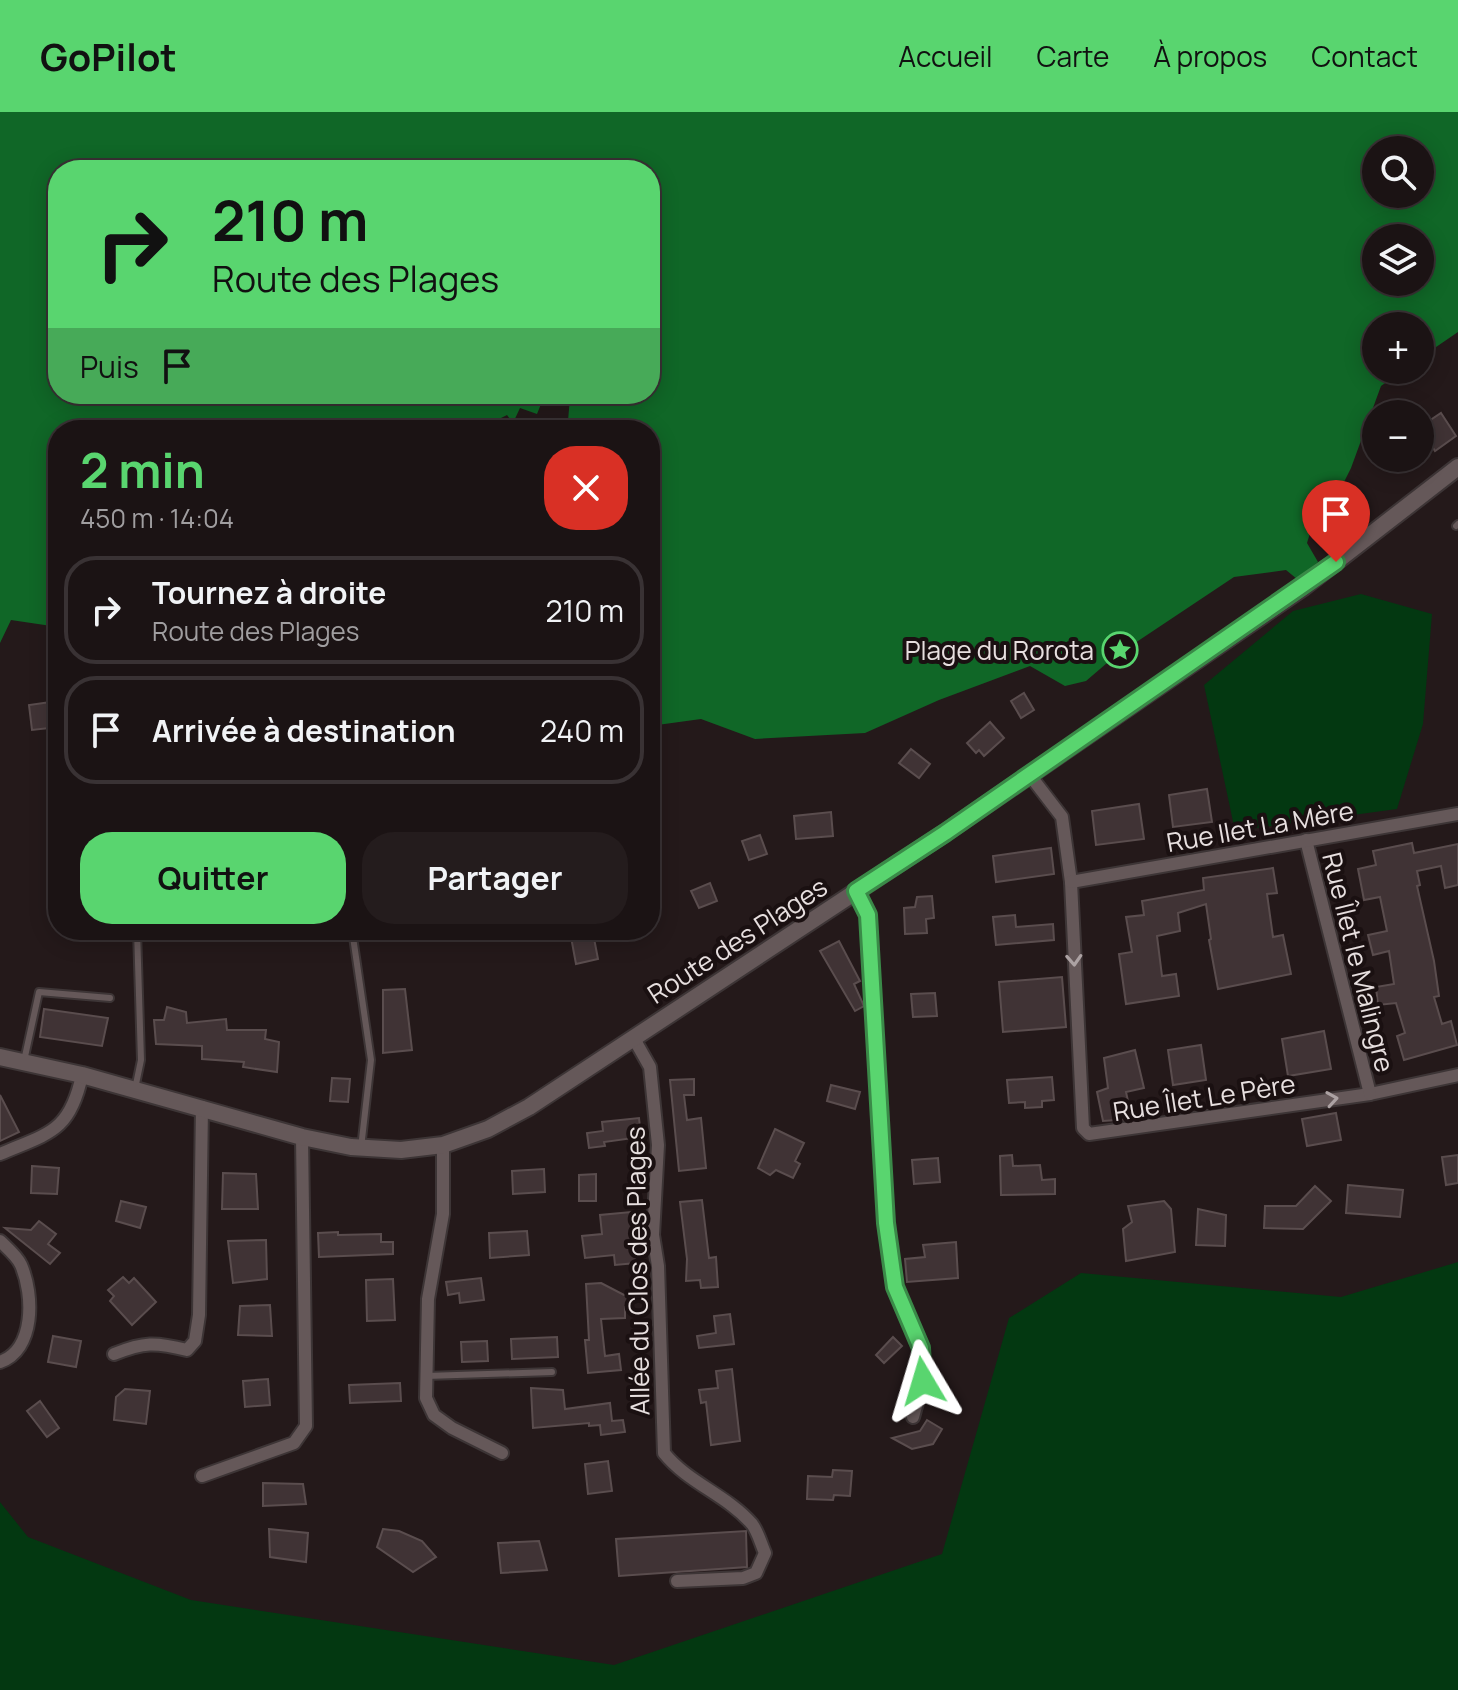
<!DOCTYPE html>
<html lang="fr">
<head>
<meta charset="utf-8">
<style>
	:root { --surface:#1b1314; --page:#241c1d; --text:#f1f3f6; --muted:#a09ea0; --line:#393234; --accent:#59d56f }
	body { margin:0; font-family:Manrope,sans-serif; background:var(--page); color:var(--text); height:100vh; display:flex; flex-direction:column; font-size:30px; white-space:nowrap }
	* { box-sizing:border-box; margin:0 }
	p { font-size:26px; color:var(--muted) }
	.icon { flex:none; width:44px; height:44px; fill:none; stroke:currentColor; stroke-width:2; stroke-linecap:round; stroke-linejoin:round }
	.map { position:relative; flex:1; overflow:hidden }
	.panel { position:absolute; left:48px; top:308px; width:612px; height:520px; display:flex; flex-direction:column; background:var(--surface); border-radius:32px; box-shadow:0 4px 20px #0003,0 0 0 2px var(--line) }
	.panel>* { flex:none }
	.top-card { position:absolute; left:48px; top:48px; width:612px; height:244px; border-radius:32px; box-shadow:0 4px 20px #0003,0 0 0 2px var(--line); background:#59d56f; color:#111; overflow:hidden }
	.controls { position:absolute; left:1362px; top:24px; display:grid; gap:16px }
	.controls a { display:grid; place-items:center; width:72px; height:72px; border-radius:50%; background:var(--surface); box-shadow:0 4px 20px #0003,0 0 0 2px var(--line); font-size:40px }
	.pin { position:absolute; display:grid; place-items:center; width:68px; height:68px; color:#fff; margin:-82px -34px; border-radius:50% 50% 50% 0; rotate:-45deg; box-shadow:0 0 8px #0007 }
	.pin .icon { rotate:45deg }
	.me { position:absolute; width:88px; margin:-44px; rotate:353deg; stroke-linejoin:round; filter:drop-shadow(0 0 6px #0008) }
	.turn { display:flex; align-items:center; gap:28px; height:168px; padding:0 32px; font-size:36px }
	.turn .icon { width:104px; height:104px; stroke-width:2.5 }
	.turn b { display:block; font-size:56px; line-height:68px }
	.then { display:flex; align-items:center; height:76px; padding:0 32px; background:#0003; gap:16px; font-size:30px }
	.round { display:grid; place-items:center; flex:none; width:84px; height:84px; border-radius:32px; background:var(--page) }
	.summary { display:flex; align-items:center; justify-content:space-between; height:136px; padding:0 32px }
	h1 { font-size:48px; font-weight:700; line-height:60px; color:var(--accent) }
	.cta { display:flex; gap:16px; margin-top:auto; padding:16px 32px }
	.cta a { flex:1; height:92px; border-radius:32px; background:var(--accent); color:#111; font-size:32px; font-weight:700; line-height:92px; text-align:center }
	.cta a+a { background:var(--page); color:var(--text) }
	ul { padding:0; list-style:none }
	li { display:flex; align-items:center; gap:24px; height:108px; margin:0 16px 12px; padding:0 16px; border:4px solid var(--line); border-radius:32px }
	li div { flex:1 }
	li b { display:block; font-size:30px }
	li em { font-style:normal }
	header { display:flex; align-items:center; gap:48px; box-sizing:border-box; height:112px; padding:0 40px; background:var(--accent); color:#111 }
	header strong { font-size:38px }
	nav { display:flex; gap:44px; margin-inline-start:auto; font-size:28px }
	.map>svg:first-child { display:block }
	.green { fill:#033811 }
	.water { fill:#106727; fill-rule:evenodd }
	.building { fill:#403335; stroke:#5a4d4e; stroke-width:2 }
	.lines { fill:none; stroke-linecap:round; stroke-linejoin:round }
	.service-casing { stroke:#3d3536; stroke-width:10 }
	.minor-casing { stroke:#3d3536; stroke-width:16 }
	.tertiary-casing { stroke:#3d3536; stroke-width:20 }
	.service { stroke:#655859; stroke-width:6 }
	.minor { stroke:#655859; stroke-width:12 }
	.tertiary { stroke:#655859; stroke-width:16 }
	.oneway { stroke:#aca2a3 }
	.route-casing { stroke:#3a8a48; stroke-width:20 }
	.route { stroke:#59d56f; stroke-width:14 }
	.labels { text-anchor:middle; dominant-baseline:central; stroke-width:8; stroke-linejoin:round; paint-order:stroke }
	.poi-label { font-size:26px; fill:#e7dfdf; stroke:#1a1011; text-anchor:end }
	.street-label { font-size:26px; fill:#e7dfdf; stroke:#1a1011 }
</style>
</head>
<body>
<header>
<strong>GoPilot</strong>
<nav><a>Accueil</a><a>Carte</a><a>À propos</a><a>Contact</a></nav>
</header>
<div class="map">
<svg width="1458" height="1578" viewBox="0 0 1458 1578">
	<rect width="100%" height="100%" fill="#24191a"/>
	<g class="green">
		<polygon points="1361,482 1432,502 1423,612 1397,697 1235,719 1204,573 1293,499"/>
		<polygon points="1458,1150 1458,1578 0,1578 0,1390 28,1425 191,1488 614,1553 942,1442 1009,1206 1081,1161 1341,1185"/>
	</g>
	<path class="water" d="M0,0H1458V220L1420,246V214H1376V258H1403L1381,274L1351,356L1342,374L1315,405L1307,431L1318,450L1297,467L1286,458L1234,465L1114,545L1086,569L1065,574L1030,554L939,588L865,621L755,627L701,607L650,614V318H557L568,309L570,285L543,287L537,302L520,296L513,311L507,303L495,309L499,318H58V371L52,372L54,386L58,390V515L11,508L0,531ZM1376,38H1420V82H1376ZM58,58H650V282H58ZM1376,126H1420V170H1376Z"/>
	<g class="building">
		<polygon points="1441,301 1456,324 1435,339 1420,315"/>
		<polygon points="1024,581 1034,598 1021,606 1011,589"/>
		<polygon points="58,589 58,615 32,618 29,593"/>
		<polygon points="990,610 1004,626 984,644 979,638 976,641 967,631"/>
		<polygon points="911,637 930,652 919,666 899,651"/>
		<polygon points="1207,677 1212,710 1173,715 1169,683"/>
		<polygon points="1139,692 1144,727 1096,733 1092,699"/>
		<polygon points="831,700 833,724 796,727 794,704"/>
		<polygon points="760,723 767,742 749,748 742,729"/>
		<polygon points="1412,731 1414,741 1458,732 1458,773 1445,776 1441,754 1417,759 1420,773 1417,774 1434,849 1439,884 1434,885 1442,912 1451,909 1457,933 1404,948 1397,924 1405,921 1396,891 1378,893 1376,875 1394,872 1389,839 1373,843 1368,823 1387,819 1380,785 1364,788 1358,757 1376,753 1373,739"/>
		<polygon points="1051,736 1054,762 996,770 993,744"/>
		<polygon points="1273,756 1277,781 1267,782 1273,825 1283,823 1291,862 1218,877 1209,828 1211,827 1206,792 1178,801 1180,819 1157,824 1162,864 1176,862 1179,884 1126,892 1119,842 1132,840 1126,805 1144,803 1142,789 1204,778 1203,766"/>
		<polygon points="710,771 717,789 699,796 691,779"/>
		<polygon points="932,784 934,806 926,807 927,821 905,822 904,796 915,795 917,785"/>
		<polygon points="1015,803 1016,815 1053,812 1054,828 996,833 993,805"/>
		<polygon points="593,821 598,847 576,852 571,825"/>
		<polygon points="839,829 860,869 854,872 864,894 855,899 820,839"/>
		<polygon points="1062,865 1066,915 1003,920 999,870"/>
		<polygon points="405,877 412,938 383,941 383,878"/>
		<polygon points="935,881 937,904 913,905 911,882"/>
		<polygon points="167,895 186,900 187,911 226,907 227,918 266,918 265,927 279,930 277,960 243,955 244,950 202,947 202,934 156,932 154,908 164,908"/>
		<polygon points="44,897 108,906 102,934 40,925"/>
		<polygon points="1324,919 1331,957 1288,964 1282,927"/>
		<polygon points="1201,933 1206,968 1173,973 1168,938"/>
		<polygon points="1135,938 1144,976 1126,980 1132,1007 1103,1009 1097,980 1108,976 1104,946"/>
		<polygon points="1052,965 1054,988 1042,989 1042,995 1025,996 1025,990 1009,991 1007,968"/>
		<polygon points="332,966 350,967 348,990 330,989"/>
		<polygon points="694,967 694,983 684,983 687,1008 701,1006 706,1056 679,1059 670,968"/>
		<polygon points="831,973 860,980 855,997 827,989"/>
		<polygon points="0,983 19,1020 0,1029"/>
		<polygon points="1336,1001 1341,1028 1307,1034 1302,1007"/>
		<polygon points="639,1006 641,1025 604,1030 605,1034 589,1036 587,1021 603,1019 602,1010"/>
		<polygon points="775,1017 804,1031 795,1049 800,1052 793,1066 776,1058 770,1063 758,1056"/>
		<polygon points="1012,1043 1013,1054 1040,1053 1042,1068 1055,1067 1055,1082 1001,1083 1000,1044"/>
		<polygon points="1458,1043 1458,1071 1446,1073 1442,1045"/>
		<polygon points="938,1046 940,1070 914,1072 912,1048"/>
		<polygon points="32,1054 59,1056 57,1082 31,1081"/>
		<polygon points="544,1057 545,1080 513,1082 512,1059"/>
		<polygon points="223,1061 256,1062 258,1097 222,1097"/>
		<polygon points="596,1062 596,1089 579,1089 579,1063"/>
		<polygon points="1348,1073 1403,1078 1400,1105 1346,1101"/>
		<polygon points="1315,1074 1331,1089 1303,1117 1264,1116 1265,1094 1296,1094"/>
		<polygon points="702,1088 709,1146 716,1145 718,1175 701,1176 700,1168 686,1169 687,1147 680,1090"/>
		<polygon points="121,1089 146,1095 140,1116 116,1109"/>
		<polygon points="1164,1089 1171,1097 1175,1140 1126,1149 1123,1117 1132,1110 1128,1094"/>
		<polygon points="1198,1097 1226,1103 1225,1134 1196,1133"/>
		<polygon points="631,1100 636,1151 615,1153 614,1143 585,1146 582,1124 602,1122 600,1103"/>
		<polygon points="39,1109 56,1122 48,1132 60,1141 50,1152 5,1116 31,1118"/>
		<polygon points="527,1119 529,1143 490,1146 489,1121"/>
		<polygon points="338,1120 338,1123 381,1122 381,1130 393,1130 393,1142 319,1145 318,1121"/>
		<polygon points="266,1128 267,1167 233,1171 228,1129"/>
		<polygon points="956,1130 958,1166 907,1170 905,1147 925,1145 923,1133"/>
		<polygon points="123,1165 129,1171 134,1166 156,1190 132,1213 110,1189 114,1184 108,1178"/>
		<polygon points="481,1166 484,1188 460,1191 459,1181 448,1183 446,1170"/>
		<polygon points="393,1167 395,1208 367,1209 366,1168"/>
		<polygon points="601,1171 624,1183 631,1183 632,1195 625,1195 625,1206 601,1207 605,1244 619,1242 621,1258 588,1261 585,1228 589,1228 586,1172"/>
		<polygon points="270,1193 272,1224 238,1223 240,1194"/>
		<polygon points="730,1202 734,1232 699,1236 697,1224 716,1221 714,1204"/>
		<polygon points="53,1224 81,1229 76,1255 48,1250"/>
		<polygon points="557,1225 558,1245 512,1247 511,1227"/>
		<polygon points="893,1225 902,1234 884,1251 876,1243"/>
		<polygon points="487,1229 488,1249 462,1250 461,1230"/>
		<polygon points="732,1257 740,1329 711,1333 706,1290 701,1291 699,1278 718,1276 716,1259"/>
		<polygon points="268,1267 270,1293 245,1295 243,1269"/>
		<polygon points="400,1271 401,1289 350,1291 349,1273"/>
		<polygon points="531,1276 563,1278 565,1297 610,1291 612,1309 623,1308 625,1320 601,1323 600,1313 589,1314 589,1311 533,1316"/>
		<polygon points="125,1277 150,1279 146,1312 114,1308 116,1285"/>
		<polygon points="40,1289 59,1316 47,1325 27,1299"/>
		<polygon points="927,1308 942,1317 933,1332 912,1337 892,1326 920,1319"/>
		<polygon points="608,1349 612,1379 588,1382 585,1352"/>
		<polygon points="833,1358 852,1359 850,1384 834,1383 833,1388 807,1387 808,1364 832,1365"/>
		<polygon points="263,1371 303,1372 306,1392 263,1394"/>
		<polygon points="269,1417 308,1421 306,1450 270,1445"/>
		<polygon points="383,1417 399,1419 422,1429 436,1445 413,1460 377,1435"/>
		<polygon points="746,1419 747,1455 619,1464 616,1427"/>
		<polygon points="539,1429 547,1458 501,1461 498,1431"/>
	</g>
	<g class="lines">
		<defs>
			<g id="service">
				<polyline points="1456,414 1458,412"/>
				<polyline points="352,818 371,948 361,1036"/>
				<polyline points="24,949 39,880 110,886"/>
				<polyline points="135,977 141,948 137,818"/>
				<polyline points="426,1264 552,1260"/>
			</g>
			<g id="minor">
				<polyline points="1029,662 1062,705 1071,770 1083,1016 1089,1022 1370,982 1458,963"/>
				<polyline points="1306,728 1370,982"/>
				<polyline points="1071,770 1458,702"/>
				<polyline points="856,779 868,803 886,1111 895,1175 921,1236 923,1269 913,1305"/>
				<path d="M633,925L650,955L658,1033L653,1123L658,1154L664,1341C688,1371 727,1383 752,1412C758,1420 761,1432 765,1441L756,1461L743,1466L677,1469"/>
				<polyline points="443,1033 443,1102 428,1187 426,1286 434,1303 452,1316 502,1341"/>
				<path d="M0,1042C49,1021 70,1020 82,963"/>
				<path d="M0,1129C7,1136 17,1144 21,1153C34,1183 35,1238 0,1250"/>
				<path d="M114,1242C144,1230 155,1230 187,1238L195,1229L199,1203L202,995"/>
				<polyline points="202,1364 294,1331 306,1314 302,1025"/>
			</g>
			<polyline id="tertiary" points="0,945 82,963 302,1025 351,1035 401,1038 443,1033 488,1017 529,995 945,721 1302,476 1458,355"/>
		</defs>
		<use href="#service" class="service-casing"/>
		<use href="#minor" class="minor-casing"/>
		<use href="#tertiary" class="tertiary-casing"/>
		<use href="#service" class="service"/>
		<use href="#minor" class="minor"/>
		<use href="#tertiary" class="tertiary"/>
	</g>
	<defs><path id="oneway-chevron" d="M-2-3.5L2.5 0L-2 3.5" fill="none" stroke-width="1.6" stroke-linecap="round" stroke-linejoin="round" transform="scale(2)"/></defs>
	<g class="oneway">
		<use href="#oneway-chevron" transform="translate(1074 848) rotate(87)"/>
		<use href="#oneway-chevron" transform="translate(1332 987) rotate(-9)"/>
	</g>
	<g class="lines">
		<defs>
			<polyline id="route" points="923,1269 921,1236 895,1175 886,1111 868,803 856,779 945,721 1336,450"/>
		</defs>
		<use href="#route" class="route-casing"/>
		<use href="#route" class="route"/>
	</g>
	<defs>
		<symbol id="sight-ring" viewBox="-11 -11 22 22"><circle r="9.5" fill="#1a1011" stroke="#59d56f" stroke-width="1.5"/><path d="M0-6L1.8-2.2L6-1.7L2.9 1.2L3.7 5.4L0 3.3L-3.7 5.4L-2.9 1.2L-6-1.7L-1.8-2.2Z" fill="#59d56f"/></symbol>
	</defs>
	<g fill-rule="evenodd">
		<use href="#sight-ring" x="1100" y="518" width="40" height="40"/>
	</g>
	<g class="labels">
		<g class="poi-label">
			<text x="1094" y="538">Plage du Rorota</text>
		</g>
		<g class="street-label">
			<text transform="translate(1260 714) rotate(-10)">Rue Ilet La Mère</text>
			<text transform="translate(737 828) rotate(-33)">Route des Plages</text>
			<text transform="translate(1359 850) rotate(76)">Rue Îlet le Malingre</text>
			<text transform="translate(1204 985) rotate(-9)">Rue Îlet Le Père</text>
			<text transform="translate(637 1159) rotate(-91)">Allée du Clos des Plages</text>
		</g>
	</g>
</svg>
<div class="controls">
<a><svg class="icon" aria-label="search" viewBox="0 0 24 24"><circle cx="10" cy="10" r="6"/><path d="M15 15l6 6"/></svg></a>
<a><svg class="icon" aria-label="layers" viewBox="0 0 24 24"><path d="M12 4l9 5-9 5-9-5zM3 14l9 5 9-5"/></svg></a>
<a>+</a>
<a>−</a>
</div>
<div class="pin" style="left:1336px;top:450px;background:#d93025"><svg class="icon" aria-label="arrive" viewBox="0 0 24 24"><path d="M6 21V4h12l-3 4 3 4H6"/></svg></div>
<svg class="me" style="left:923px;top:1269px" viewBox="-20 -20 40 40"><path d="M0-17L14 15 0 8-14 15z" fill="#59d56f" stroke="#fff" stroke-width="4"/></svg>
<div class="top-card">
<div class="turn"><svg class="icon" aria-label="right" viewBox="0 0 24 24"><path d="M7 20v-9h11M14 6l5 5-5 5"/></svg><div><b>210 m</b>Route des Plages</div></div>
<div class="then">Puis<svg class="icon" aria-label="arrive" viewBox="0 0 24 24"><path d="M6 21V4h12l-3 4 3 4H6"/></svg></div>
</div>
<section class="panel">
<div class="summary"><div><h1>2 min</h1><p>450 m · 14:04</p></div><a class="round" style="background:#d93025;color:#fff"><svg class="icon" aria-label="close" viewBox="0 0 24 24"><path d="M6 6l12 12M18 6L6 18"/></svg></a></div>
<ul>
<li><svg class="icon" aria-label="right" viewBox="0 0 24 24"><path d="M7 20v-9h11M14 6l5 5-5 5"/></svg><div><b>Tournez à droite</b><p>Route des Plages</p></div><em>210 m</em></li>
<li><svg class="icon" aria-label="arrive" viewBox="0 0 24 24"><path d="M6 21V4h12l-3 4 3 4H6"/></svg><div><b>Arrivée à destination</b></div><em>240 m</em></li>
</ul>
<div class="cta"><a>Quitter</a><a>Partager</a></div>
</section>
</div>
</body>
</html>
